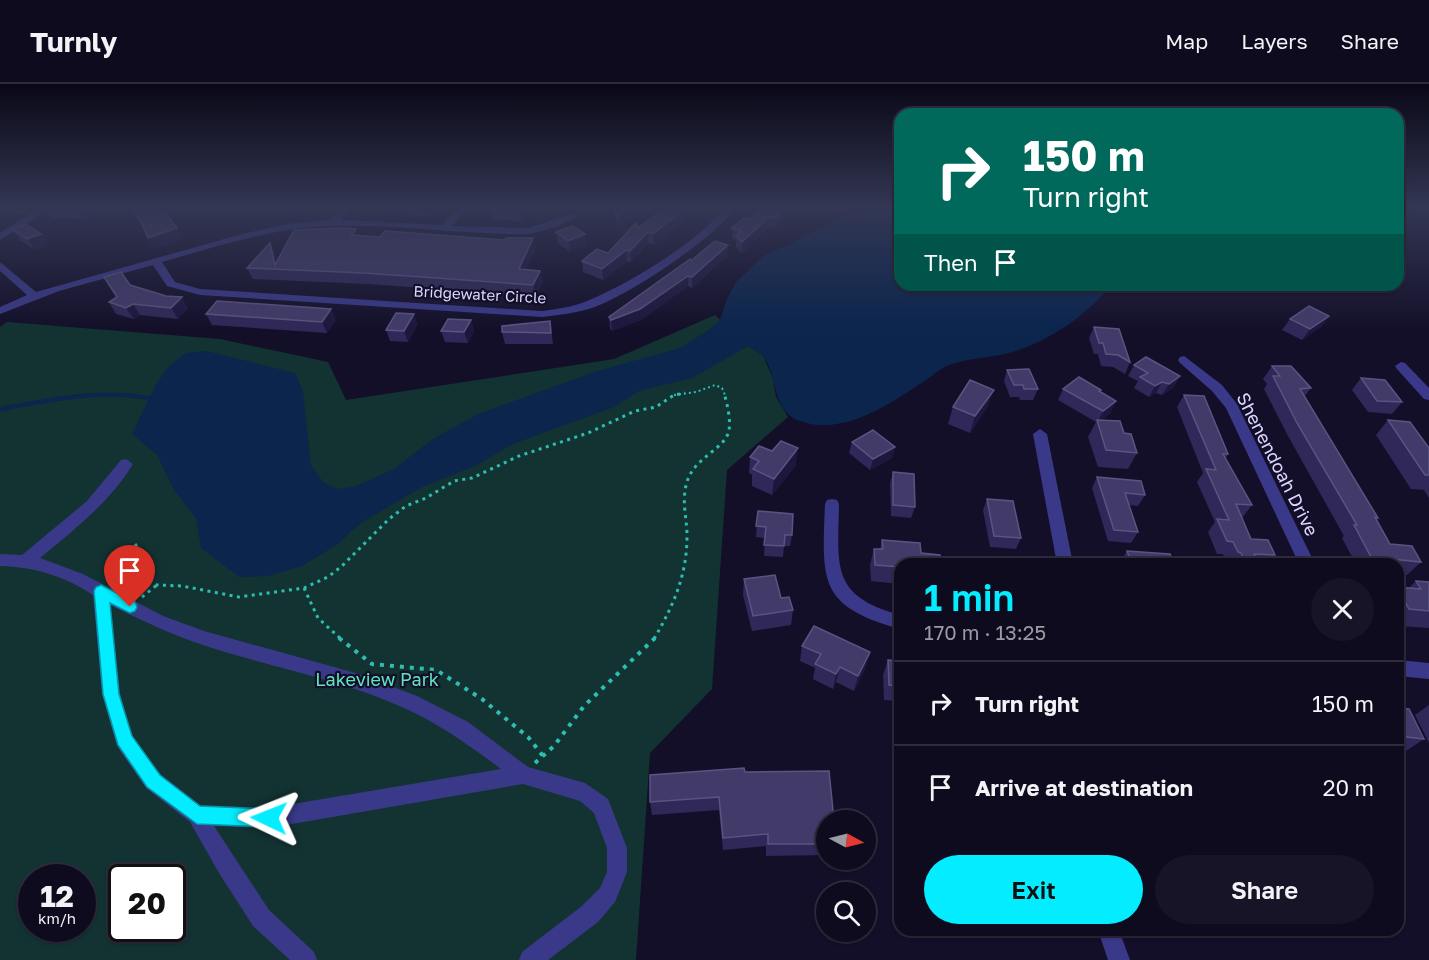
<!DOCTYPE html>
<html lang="en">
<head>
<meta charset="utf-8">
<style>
	:root { --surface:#0e0b1f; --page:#171428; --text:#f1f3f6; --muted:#9b9ba4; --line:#2e2b3d; --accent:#04ecff }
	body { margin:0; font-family:"Golos Text",sans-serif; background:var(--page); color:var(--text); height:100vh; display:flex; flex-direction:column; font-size:22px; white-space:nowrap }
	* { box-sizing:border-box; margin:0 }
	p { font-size:20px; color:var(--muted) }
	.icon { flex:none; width:33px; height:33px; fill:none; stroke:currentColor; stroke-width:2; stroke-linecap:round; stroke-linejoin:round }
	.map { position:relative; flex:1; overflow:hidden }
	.panel { position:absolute; left:894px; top:474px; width:510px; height:378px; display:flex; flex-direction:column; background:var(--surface); border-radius:18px; box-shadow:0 2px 4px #0004,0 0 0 2px var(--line) }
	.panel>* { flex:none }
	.guide { position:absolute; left:894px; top:24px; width:510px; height:183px; border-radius:18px; box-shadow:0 2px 4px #0004,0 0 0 2px var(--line); background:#00695c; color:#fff; overflow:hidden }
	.needle { width:39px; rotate:97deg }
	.controls { position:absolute; left:816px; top:726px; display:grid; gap:12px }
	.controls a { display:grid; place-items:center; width:60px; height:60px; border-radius:50%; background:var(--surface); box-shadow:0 2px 4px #0004,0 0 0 2px var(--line); font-size:30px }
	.speed { position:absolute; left:18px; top:780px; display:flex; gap:12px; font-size:30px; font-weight:700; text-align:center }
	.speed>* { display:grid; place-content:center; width:78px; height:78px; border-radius:50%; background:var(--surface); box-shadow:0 2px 4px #0004,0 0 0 2px var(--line); line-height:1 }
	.speed small { font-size:15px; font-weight:400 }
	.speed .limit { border:3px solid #111; border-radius:9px; background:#fff; color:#111 }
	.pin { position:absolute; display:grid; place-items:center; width:51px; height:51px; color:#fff; margin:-62px -26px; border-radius:50% 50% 50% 0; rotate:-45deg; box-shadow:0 0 6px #0007 }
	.pin .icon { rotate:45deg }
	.me { position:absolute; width:66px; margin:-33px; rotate:272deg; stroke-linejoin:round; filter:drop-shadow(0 0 4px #0008) }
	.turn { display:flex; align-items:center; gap:21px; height:126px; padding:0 30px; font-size:27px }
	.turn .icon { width:78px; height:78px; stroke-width:2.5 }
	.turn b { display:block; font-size:42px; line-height:51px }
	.then { display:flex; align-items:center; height:57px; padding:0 30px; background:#0003; gap:12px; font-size:22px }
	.round { display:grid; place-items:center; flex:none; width:63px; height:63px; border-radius:32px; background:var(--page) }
	.overview { display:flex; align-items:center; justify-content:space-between; height:102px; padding:0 30px }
	h1 { font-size:36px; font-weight:600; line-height:45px; color:var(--accent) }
	.cta { display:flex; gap:12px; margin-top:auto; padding:12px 30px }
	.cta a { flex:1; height:69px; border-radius:36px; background:var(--accent); color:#111; font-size:24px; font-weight:600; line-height:69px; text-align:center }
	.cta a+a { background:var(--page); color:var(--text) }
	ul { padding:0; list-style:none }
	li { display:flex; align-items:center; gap:18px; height:84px; padding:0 30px; border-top:2px solid var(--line) }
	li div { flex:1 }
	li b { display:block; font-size:22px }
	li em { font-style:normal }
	header { display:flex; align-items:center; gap:36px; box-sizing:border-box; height:84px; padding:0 30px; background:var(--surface); border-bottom:2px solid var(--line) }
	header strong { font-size:28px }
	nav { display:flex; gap:33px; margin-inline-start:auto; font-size:21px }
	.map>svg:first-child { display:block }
	.green { fill:#123332; fill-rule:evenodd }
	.water { fill:#0b254d }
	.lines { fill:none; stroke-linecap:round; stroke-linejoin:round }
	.stream-far1 { stroke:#0b254d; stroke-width:3 }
	.stream { stroke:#0b254d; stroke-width:4.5 }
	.path-far2 { stroke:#2cbeb2; stroke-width:2; stroke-dasharray:2 3; stroke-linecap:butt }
	.path-far1 { stroke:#2cbeb2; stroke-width:3; stroke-dasharray:3 4.5; stroke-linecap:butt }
	.path { stroke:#2cbeb2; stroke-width:4; stroke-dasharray:4 6; stroke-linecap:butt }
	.minor { fill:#3a3989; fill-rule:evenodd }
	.wall { fill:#302858 }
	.shaded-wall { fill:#1d163d }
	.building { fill:#423b6a; stroke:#5a5481; stroke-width:1.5 }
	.route { fill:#04ecff; stroke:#0399a6; stroke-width:1.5 }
	.labels { text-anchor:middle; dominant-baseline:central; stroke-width:4.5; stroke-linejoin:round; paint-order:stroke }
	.far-street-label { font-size:15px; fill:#dbd8ff; stroke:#130f29 }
	.street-label { font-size:18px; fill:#dbd8ff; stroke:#130f29 }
	.park-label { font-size:18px; fill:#5fe4bf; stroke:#130f29 }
</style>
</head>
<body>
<header>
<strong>Turnly</strong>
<nav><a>Map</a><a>Layers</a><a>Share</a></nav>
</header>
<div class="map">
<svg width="1429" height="876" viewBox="0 0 1429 876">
	<rect width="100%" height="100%" fill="#130f29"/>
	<path class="green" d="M715,231L748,262L763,271L773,295L776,313L788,333L727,386L712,605L650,669L636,876H0V243L7,238L220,255L328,278L346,316L614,275ZM32,794H82V844H32ZM122,794H172V844H122Z"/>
	<path class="water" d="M858,124H900V201H1104L1107,206C1081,235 1048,258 1009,269C989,274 966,274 947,282C937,286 929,295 920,300C888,321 844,351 803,338C770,329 780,295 763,272C760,268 752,265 748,262L692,294L639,307L614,323L513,360L475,382L422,403L361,439L335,462L302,482L268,492L239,493L201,464L196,434L174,406L157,371L132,350L155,302L168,283L186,269L206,267L295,289L303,308L311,381L323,398L337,405L356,402L394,385L433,355L478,330L594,288L680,264L707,247L720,236L727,215L736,198L766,170L789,161Z"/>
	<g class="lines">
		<polyline class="stream-far1" points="85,311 132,311"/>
		<path class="stream" d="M0,325C50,316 98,305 149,314"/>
		<polyline class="path-far2" points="674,311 696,308 715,301 722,304 725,311"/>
		<g class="path-far1">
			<polyline points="135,460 142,469 135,479 143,483 145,487 141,491 157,501 182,502 239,513 304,504 328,493 342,482 389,435 406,422 426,414 454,397 472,394 519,372 588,349 635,327 656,323 674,311 685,309"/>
			<polyline points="122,490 132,497 141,491"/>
			<polyline points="304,504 318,534 341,555"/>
			<polyline points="142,513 157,501"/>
			<path d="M654,555C673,522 687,492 687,452C687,433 681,417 687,398C694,373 726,365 729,346C731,336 727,319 724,309"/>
		</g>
		<g class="path">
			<polyline points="339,554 372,580 436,586 482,615 528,653 543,672"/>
			<polyline points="535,679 554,662 584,622 655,554"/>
		</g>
		<g class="minor">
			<polygon points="39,124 51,124 0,156 0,149"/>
			<path d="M340,124H350L341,136L442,141L457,124H468L452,142L529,144L573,129L578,132L556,143L529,150C457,151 385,138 314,143C262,147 212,164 162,178L175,198L200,205L542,227C557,225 573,223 587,217C629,200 696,159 725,124H736C710,157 631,210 592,224C576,229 559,231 542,233L200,211L167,202L153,181L59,207L0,230V223L27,211L0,187V178L36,208L242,150L288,140L330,136Z"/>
			<polygon points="1184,272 1222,301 1237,320 1315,480 1299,480 1226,324 1212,307 1180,279 1178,276 1180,273"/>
			<polygon points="1401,278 1405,279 1429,304 1429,316 1424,315 1397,285 1395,282"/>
			<polygon points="1040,345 1047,350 1073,480 1057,480 1033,350"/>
			<path d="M126,375L133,380C110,418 74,446 40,474L83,490L163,532L204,547L359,590L417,612L468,638L528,683L585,699L608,715L627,764V788L615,818L598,838L548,876H519L522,868L582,822L600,804L607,788V764L594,729L580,717L523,700L269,744L214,742L269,826L314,868L317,876H290L253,842L219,789L190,738L146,704L117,662L102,610L93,511C64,492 35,483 0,482V470L22,471L87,417L121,376ZM110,521C141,536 170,550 203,561C269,583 340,595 404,624C440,640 470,662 501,685L269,724L200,721L160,690L132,652L120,610Z"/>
			<path d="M832,415L837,416L839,420C838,482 830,512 900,531V545C818,522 822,497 825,420L827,416Z"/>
			<polygon points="1398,576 1429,579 1429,595 1398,592"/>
			<polygon points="1103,846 1119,846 1130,876 1108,876 1100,852"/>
		</g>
	</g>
	<g class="wall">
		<polygon points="0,124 34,124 26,130 0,128"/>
		<polygon points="40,124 97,124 83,135 52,134 50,131 44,131"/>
		<polygon points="130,124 145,124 149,129 150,124 175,124 167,131 177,144 183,155 154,165 143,143"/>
		<polygon points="394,124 434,124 429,132 396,130"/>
		<polygon points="489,124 527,124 521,137 491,135"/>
		<polygon points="612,124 631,124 632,135 618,143"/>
		<polygon points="665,124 699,124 654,161 648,159 631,178 627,177 603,196 583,188 582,177 608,169"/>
		<polygon points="760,124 789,124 783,135 775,145 768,143 742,169 736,163 736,156 732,155 732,144 751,135"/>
		<polygon points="12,145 49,160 35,166 20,156"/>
		<polygon points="556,148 585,150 586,161 570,168 558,159"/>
		<polygon points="358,151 380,153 505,156 533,154 535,165 526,186 540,187 543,198 535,212 368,200 253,195 247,184 270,159 275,169 277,178"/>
		<polygon points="728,161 727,172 692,204 688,202 641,236 612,247 610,244 609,233 692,176"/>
		<polygon points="130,201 188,224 178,235 140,231 134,235 116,230 109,218 117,213"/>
		<polygon points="206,230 336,236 327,249 212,241"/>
		<polygon points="414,230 417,241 408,258 390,257 386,246"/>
		<polygon points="1329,232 1321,243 1302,256 1282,246 1290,235"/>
		<polygon points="471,236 474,247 468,259 445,258 441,247"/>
		<polygon points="550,237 553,260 505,260 502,248"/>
		<polygon points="1094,243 1130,278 1125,290 1113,283 1101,282 1098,270 1094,270 1089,254"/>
		<polygon points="1134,281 1180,292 1173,304 1162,311 1156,309 1149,313 1134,304 1138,297 1128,292"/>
		<polygon points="1272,282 1311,304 1304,313 1378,434 1376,435 1390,460 1421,478 1407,491 1398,490 1398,480 1356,480 1342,454 1344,452 1288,352 1264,305 1267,300 1263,295"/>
		<polygon points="1007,286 1038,305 1033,316 1020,316 1019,313 1010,313 1004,297"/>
		<polygon points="1361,294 1402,318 1392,330 1368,328 1352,306"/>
		<polygon points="1063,305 1100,308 1111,329 1101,336 1124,349 1137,369 1128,385 1098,383 1088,353 1096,338 1058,316"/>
		<polygon points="1184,311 1228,370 1226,374 1252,421 1242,434 1251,455 1275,471 1268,480 1227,480 1223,470 1217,470 1208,448 1215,438 1197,398 1203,389 1177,323"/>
		<polygon points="988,322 970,349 948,340 953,323"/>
		<polygon points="1388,336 1429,364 1429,414 1424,406 1411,405 1376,351"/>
		<polygon points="852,358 895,363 892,374 870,386 849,369"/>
		<polygon points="750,373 796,381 772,411 752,402 752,391 749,389"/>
		<polygon points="893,388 915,423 911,434 891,432 890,399"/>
		<polygon points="1097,393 1145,411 1138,422 1129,421 1138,448 1131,459 1108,457 1092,404"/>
		<polygon points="987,415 1021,454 1016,465 990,463 983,426"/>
		<polygon points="758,427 792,451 790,462 784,462 783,473 764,472 765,454 756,453"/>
		<polygon points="882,456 900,480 900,500 871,497 870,481 874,465 880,465"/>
		<polygon points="1127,467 1174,480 1119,480"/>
		<polygon points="744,495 781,514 793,526 791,541 752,547 743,511"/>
		<polygon points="1416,497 1429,498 1429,544 1398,542 1398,503 1409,504"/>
		<polygon points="802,562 866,583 854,607 836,598 833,605 813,595 815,584 800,577"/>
		<polygon points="888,576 900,577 900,617 884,616 883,591"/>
		<polygon points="1429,621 1429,659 1415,631"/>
		<polygon points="1398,624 1424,655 1403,669 1398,669"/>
		<polygon points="745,688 826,736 826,771 766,772 766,762 723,766 719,726 652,731 650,718"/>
		<polygon points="1216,846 1248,846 1243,849"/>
	</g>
	<g class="shaded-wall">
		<polygon points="22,124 34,124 26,130"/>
		<polygon points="78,124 97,124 83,135 77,126"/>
		<polygon points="161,124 175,124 166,133"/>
		<polygon points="426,124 434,124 429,132"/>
		<polygon points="520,124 527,124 521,137 519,126"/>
		<polygon points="631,124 632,135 618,143 617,133"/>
		<polygon points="685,124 699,124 654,161 653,150"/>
		<polygon points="783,124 789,124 788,126 775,145 776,134"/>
		<polygon points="769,133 768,143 742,169 742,158"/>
		<polygon points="177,144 183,155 154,165 148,154"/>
		<polygon points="356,145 360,156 351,151"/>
		<polygon points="648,148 648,159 631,178 630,167"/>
		<polygon points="41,150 49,160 35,166 27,155"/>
		<polygon points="585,150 586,161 570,168 568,157"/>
		<polygon points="533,154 535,165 522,196 519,185"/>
		<polygon points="270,159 275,169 279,185 275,181"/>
		<polygon points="728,161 727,172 692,204 692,193"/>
		<polygon points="626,166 627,177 603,196 602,185"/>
		<polygon points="540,187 543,198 535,212 533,201"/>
		<polygon points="688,192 688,202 641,236 612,247 611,236"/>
		<polygon points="182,213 188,224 178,235 171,224"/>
		<polygon points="133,220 140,231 134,235 126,224"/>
		<polygon points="331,225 336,236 327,249 322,238"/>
		<polygon points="414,230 417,241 408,258 404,247"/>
		<polygon points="1329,232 1321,243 1302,256 1310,245"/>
		<polygon points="471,236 474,247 468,259 464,248"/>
		<polygon points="1180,292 1173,304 1162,311 1169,300"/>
		<polygon points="1162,298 1156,309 1149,313 1155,302"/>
		<polygon points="994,306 988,322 970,349 975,332"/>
		<polygon points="1116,317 1111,329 1097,339 1103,327"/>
		<polygon points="895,363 892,374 870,386 873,375"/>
		<polygon points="798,364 796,381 772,411 774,395"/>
		<polygon points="870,568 866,583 854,607 858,592"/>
		<polygon points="840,583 836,598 833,605 836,590"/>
	</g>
	<g class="building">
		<polygon points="47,124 78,124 77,126"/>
		<polygon points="131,124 145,124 149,129 150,124 162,124 177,144 148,154 141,138"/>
		<polygon points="489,124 520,124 519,126"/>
		<polygon points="614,124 630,124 617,133"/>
		<polygon points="665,124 685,124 653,150 648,148 630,167 626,166 602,185 582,177 597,165 608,169 636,139 638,144"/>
		<polygon points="760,124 783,124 776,134 769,133 742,158 736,152 741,147 732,144 745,133 751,135"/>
		<polygon points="26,140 41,150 27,155 12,145"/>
		<polygon points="573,142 585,150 568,157 556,148"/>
		<polygon points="342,144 356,145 351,151 380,153 385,147 505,156 506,154 533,154 519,185 540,187 533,201 364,189 247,184 270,159 275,181 294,146"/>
		<polygon points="715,157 728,161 692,193 688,192 640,225 611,236 609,233 690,175 692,176"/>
		<polygon points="121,188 130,201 166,212 182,213 171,224 133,220 126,224 109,218 117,213 104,193"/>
		<polygon points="217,217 331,225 322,238 206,230"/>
		<polygon points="1309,222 1329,232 1310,245 1290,235"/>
		<polygon points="396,229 414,230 404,247 386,246"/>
		<polygon points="448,235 471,236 464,248 441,247"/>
		<polygon points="550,237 551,249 502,248 502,242"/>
		<polygon points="1094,243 1119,245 1130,278 1118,271 1106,270 1103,259 1099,259"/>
		<polygon points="1146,273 1180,292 1169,300 1162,298 1155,302 1140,293 1148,289 1134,281"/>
		<polygon points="1272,282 1291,282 1311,304 1300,305 1378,434 1375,433 1390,460 1412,462 1421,478 1371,473 1354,441 1357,441 1297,339 1273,292 1280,292"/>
		<polygon points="1029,285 1038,305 1024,305 1023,301 1014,301 1007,286"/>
		<polygon points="1079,293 1101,306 1099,307 1116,317 1103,327 1063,305"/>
		<polygon points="1361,294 1385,296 1402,318 1377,317"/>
		<polygon points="970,296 994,306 975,332 953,323"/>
		<polygon points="1184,311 1204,312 1228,370 1223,370 1252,421 1236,420 1251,455 1268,456 1275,471 1254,470 1258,480 1246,480 1241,469 1238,468 1233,458 1227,457 1217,435 1229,436 1206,385 1216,386"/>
		<polygon points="1097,336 1120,337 1124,349 1131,350 1137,369 1106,366"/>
		<polygon points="1388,336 1410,338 1429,364 1429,391 1425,391"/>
		<polygon points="873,346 895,363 873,375 852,358"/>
		<polygon points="781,357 798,364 774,395 753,385 759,377 750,373 759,362 772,367"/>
		<polygon points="893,388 914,390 915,423 893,421"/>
		<polygon points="1097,393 1141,397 1145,411 1125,409 1138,448 1114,446"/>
		<polygon points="987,415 1013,417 1021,454 994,452"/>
		<polygon points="758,427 793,430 792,451 785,451 784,462 764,461 766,443 756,442"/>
		<polygon points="882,456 920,459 921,469 940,471 941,480 900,480 900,483 875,481 874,465 883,465"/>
		<polygon points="1127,467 1170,470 1174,480 1132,480"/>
		<polygon points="968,477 1003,480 968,480"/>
		<polygon points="775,491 781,514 789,513 793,526 753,532 744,495"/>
		<polygon points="1416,497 1429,498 1429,527 1409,525 1398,506 1398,503 1421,505"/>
		<polygon points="814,542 870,568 858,592 840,583 836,590 815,580 821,570 802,562"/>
		<polygon points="888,576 900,577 900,602 889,601"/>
		<polygon points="1398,624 1409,625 1424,655 1398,652"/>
		<polygon points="744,684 745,688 829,687 834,736 826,736 826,760 768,760 768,750 723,754 719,713 650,718 650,691"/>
	</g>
	<linearGradient id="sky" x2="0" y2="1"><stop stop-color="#0a0817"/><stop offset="0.5" stop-color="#333754"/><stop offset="1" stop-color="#333754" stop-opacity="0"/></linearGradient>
	<rect width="1429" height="247" fill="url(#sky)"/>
	<polygon class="route" points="101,501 135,518 137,523 135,527 130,529 110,519 119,610 132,652 160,691 200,722 269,725 275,728 278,734 275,740 269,743 197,740 147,703 118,661 103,610 94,507 96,503"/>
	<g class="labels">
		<g class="far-street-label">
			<text transform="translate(480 210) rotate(3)">Bridgewater Circle</text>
		</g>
		<g class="street-label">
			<text transform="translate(1278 380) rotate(63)">Shenendoah Drive</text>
		</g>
		<g class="park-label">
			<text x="377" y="595">Lakeview Park</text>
		</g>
	</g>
</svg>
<div class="controls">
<a><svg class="needle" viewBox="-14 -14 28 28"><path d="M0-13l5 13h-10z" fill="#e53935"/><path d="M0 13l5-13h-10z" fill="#9b9ba4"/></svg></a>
<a><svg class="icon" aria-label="search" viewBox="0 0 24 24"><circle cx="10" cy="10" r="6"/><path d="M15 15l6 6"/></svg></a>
</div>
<div class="speed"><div>12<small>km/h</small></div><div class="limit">20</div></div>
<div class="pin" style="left:130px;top:523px;background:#d93025"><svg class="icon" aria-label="arrive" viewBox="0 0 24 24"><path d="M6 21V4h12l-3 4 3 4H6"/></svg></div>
<svg class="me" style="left:269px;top:734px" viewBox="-20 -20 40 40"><path d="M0-17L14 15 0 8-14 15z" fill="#04ecff" stroke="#fff" stroke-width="4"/></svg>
<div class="guide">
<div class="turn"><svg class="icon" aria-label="right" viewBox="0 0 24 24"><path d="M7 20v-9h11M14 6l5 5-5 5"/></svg><div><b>150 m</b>Turn right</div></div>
<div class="then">Then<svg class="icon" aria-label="arrive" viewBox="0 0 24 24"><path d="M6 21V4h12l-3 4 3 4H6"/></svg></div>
</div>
<section class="panel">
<div class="overview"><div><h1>1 min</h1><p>170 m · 13:25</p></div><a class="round"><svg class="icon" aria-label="close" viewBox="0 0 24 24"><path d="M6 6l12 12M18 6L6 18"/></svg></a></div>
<ul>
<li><svg class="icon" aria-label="right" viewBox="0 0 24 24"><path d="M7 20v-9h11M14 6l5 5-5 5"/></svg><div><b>Turn right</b></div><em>150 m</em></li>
<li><svg class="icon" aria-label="arrive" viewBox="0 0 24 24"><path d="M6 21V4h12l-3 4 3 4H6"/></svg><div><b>Arrive at destination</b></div><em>20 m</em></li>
</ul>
<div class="cta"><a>Exit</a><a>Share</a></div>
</section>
</div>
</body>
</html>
